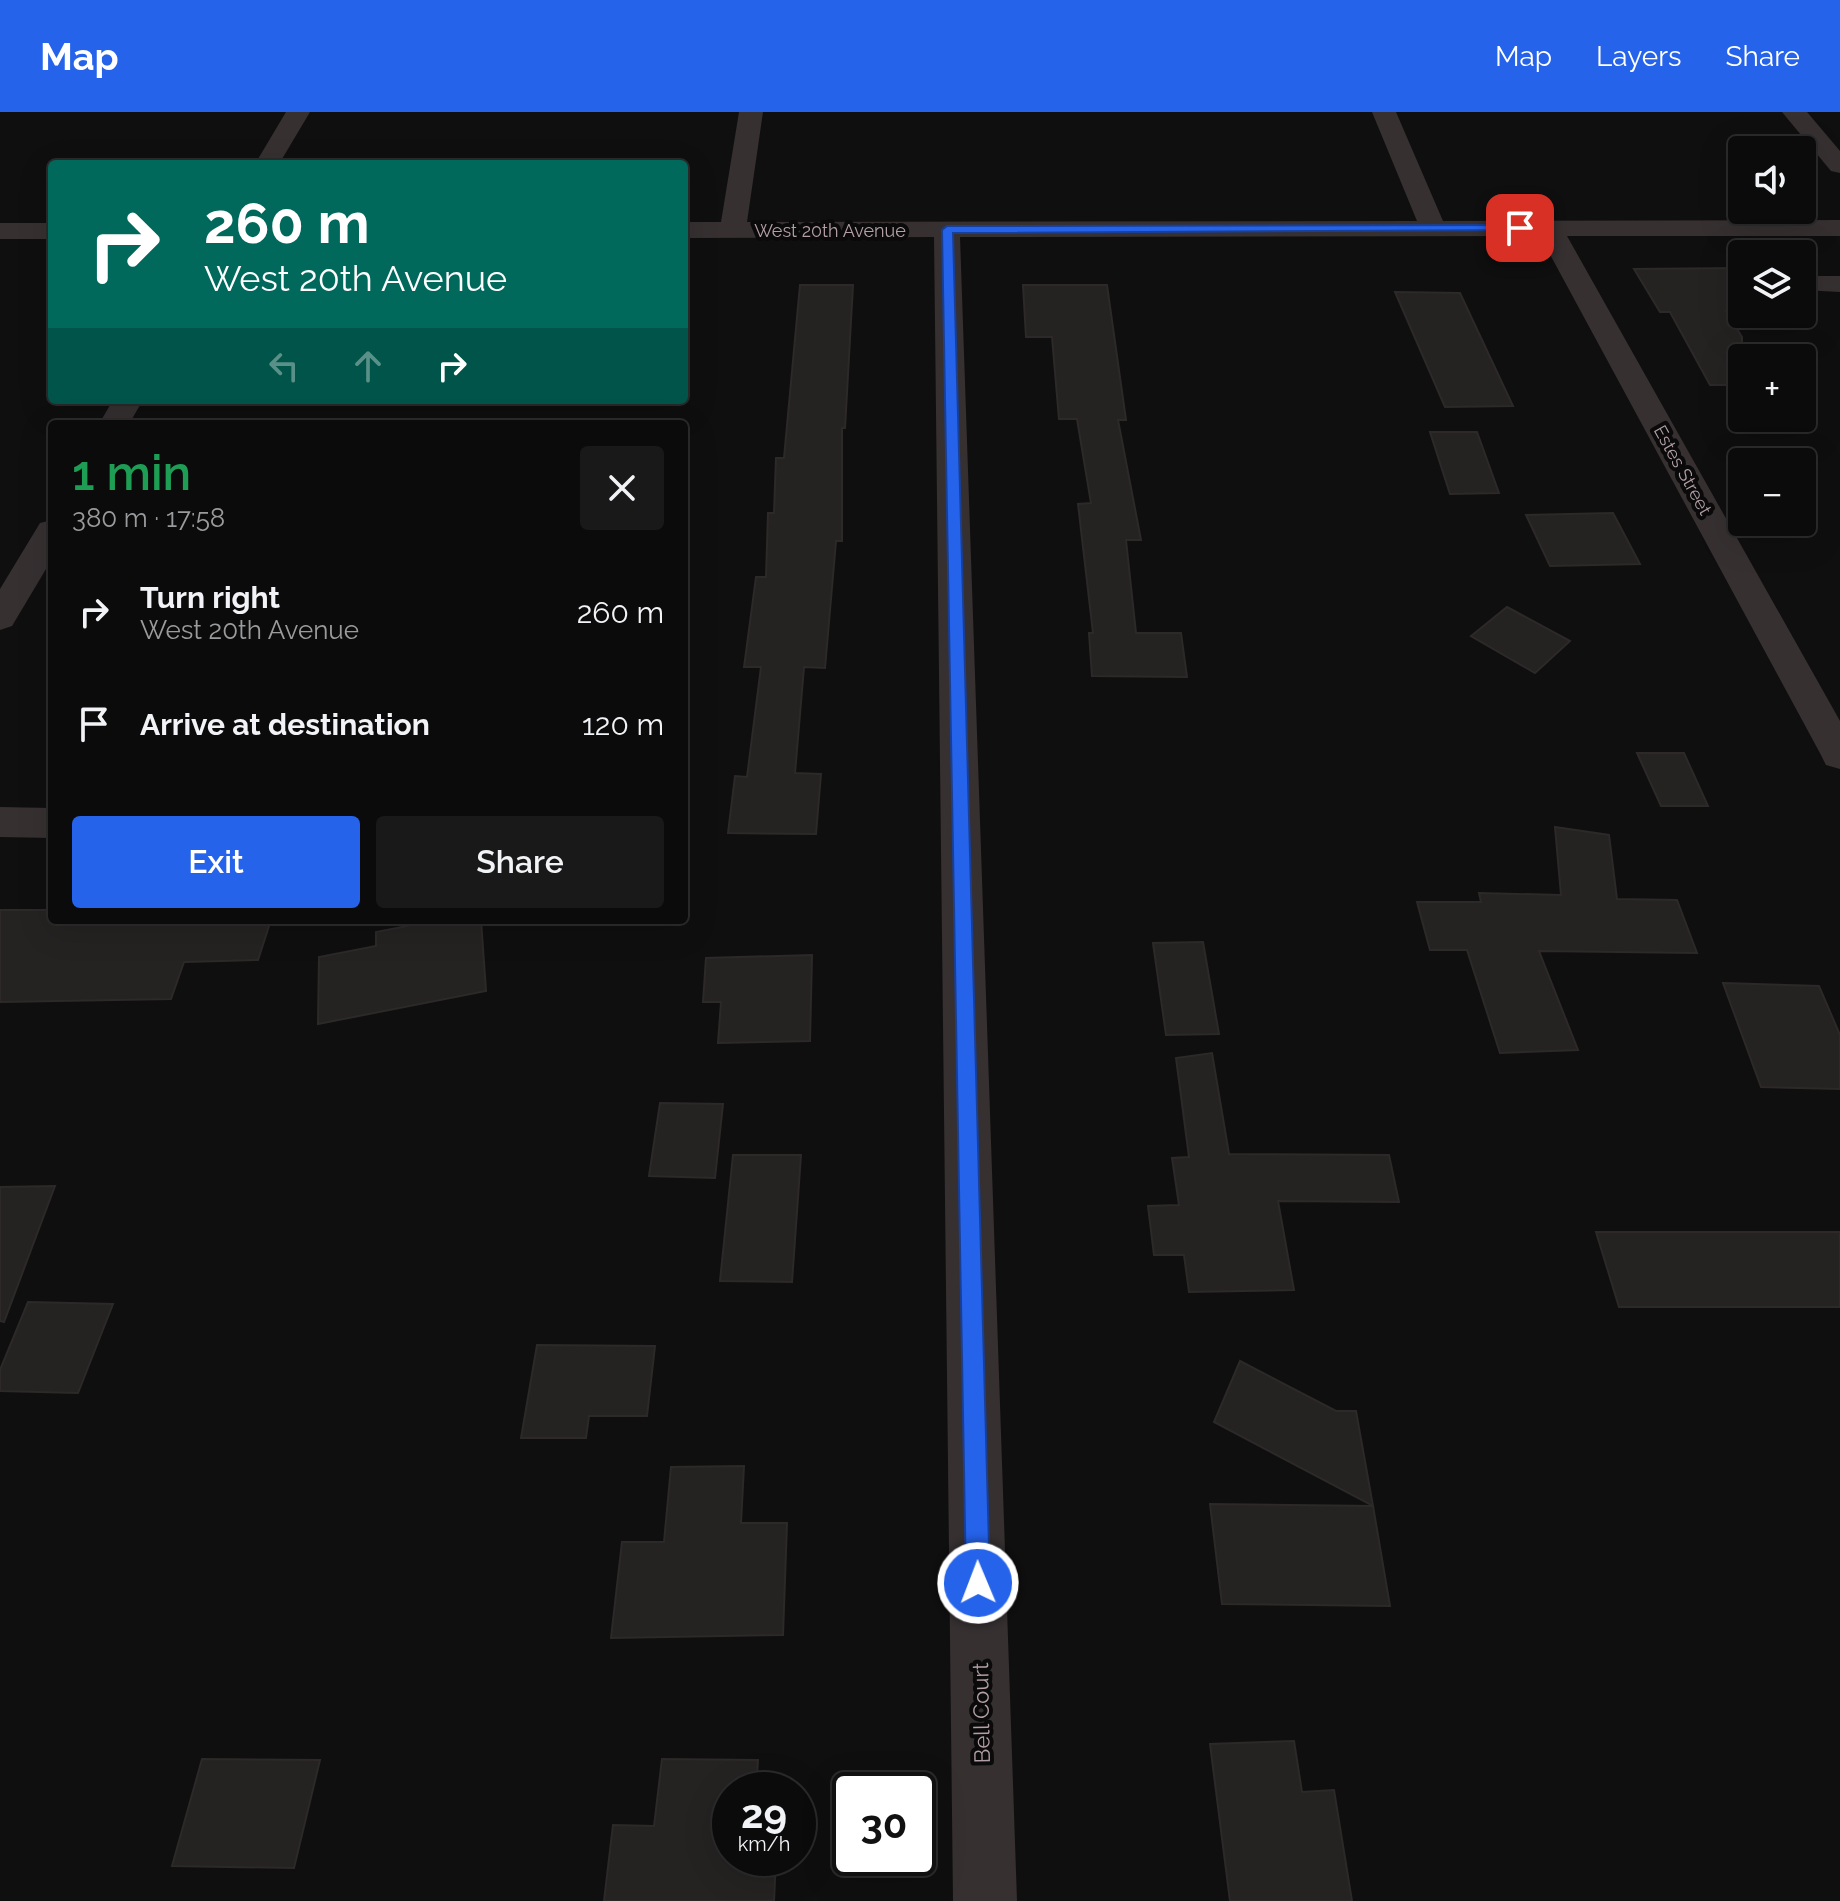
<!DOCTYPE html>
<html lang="en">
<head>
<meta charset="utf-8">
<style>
	:root { --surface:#0c0b0b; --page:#1a1919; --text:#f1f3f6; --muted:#9a9b9d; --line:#2c2b2c; --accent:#2563eb }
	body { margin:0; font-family:Raleway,sans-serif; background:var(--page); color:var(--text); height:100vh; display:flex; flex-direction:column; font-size:30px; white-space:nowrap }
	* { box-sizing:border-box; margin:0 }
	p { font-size:26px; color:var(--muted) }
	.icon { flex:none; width:44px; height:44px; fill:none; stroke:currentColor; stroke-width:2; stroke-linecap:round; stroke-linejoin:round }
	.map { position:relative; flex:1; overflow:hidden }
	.drawer { position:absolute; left:48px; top:308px; width:640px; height:504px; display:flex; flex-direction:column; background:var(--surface); border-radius:8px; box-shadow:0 8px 32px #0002,0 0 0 2px var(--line) }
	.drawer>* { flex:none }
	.banner { position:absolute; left:48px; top:48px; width:640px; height:244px; border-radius:8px; box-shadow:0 8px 32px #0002,0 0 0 2px var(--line); background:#00695c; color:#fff; overflow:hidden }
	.tools { position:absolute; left:1728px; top:24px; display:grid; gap:16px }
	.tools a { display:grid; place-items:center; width:88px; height:88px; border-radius:8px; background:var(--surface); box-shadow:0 8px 32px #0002,0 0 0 2px var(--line); font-size:40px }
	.speed { position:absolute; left:712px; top:1660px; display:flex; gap:16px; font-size:40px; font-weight:700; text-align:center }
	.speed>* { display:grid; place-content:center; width:104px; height:104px; border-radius:50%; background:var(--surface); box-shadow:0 8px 32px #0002,0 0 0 2px var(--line); line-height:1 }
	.speed small { font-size:20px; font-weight:400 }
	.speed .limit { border:4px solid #111; border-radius:12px; background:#fff; color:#111 }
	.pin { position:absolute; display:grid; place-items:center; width:68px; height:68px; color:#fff; margin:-34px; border-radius:16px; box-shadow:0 4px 12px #0006 }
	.me { position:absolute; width:88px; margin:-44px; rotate:359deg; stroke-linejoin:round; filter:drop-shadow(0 0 6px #0008) }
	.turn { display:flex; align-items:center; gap:28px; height:168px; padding:0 24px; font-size:36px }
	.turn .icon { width:104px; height:104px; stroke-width:2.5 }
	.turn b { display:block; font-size:56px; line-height:68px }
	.lanes { display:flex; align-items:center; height:76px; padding:0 24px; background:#0003; justify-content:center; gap:40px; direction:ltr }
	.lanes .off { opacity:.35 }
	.round { display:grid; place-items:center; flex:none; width:84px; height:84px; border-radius:8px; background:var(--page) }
	.headline { display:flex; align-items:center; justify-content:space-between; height:136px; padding:0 24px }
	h1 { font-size:48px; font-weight:600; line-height:60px; color:#1e9e55 }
	.action { display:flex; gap:16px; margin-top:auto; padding:16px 24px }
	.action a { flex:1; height:92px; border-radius:8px; background:var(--accent); color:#fff; font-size:32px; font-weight:600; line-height:92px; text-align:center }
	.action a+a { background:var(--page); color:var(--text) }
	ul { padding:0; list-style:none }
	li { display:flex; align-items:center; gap:24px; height:112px; padding:0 24px }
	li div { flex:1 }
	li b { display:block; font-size:30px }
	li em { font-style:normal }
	header { display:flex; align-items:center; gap:48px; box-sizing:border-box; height:112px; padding:0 40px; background:var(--accent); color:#fff }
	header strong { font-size:38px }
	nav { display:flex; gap:44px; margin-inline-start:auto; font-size:28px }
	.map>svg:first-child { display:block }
	.building { fill:#252222; stroke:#2d2929; stroke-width:2 }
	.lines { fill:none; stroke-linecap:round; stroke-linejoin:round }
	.minor { fill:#363031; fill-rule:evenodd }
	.route { fill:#2563eb; stroke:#184099; stroke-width:2 }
	.labels { text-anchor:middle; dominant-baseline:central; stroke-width:8; stroke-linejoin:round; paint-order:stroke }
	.far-street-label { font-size:18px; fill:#b39fa7; stroke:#0b0a0a }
	.street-label { font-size:22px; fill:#b39fa7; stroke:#0b0a0a }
</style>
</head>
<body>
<header>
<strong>Map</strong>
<nav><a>Map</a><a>Layers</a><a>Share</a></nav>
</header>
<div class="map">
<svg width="1840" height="1789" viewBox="0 0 1840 1789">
	<rect width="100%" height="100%" fill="#100f0f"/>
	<g class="building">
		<polygon points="1742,156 1742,199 1726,199 1742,225 1742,273 1710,273 1670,200 1660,200 1634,157"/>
		<polygon points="800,173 853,173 845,316 842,316 842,429 836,429 825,556 804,555 795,661 821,662 816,722 728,721 735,664 747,665 761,555 744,555 756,465 766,465 768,401 774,401 776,346 784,346"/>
		<polygon points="1023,173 1107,173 1126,308 1118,308 1141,428 1126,428 1136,521 1181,521 1187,565 1092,564 1089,521 1093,521 1078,392 1091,391 1077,307 1059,307 1052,225 1026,225"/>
		<polygon points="1395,180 1460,181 1513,294 1445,295"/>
		<polygon points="1430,320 1477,320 1499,381 1450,382"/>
		<polygon points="1613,401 1640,452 1550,454 1526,403"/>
		<polygon points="1507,495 1570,529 1535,561 1471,524"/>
		<polygon points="1637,641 1684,641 1708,694 1661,694"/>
		<polygon points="1555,715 1609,723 1617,787 1677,788 1697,841 1539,839 1578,938 1500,941 1467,838 1430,838 1417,790 1481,790 1479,781 1561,783"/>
		<polygon points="0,798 52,798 52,808 271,808 258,848 184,850 171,887 0,890"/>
		<polygon points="438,808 481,808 486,879 318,912 319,845 376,834 376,820"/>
		<polygon points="1203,830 1219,922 1166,923 1153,831"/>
		<polygon points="812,843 810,929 718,931 721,890 703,890 706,846"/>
		<polygon points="1723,871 1819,874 1840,923 1840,977 1761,975"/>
		<polygon points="1212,941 1229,1042 1389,1043 1399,1090 1278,1089 1294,1178 1189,1180 1184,1143 1154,1143 1148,1094 1179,1093 1172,1046 1189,1045 1176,946"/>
		<polygon points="660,991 723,992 715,1066 649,1064"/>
		<polygon points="733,1043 801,1043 792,1170 720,1169"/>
		<polygon points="55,1074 4,1210 0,1209 0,1075"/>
		<polygon points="1596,1120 1840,1120 1840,1195 1619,1195"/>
		<polygon points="28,1190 113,1192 78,1281 0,1279 0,1258"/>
		<polygon points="537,1233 655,1234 647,1304 589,1304 586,1326 521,1326"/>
		<polygon points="1240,1249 1336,1299 1356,1299 1373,1394 1214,1310"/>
		<polygon points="744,1354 741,1411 787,1411 783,1523 611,1526 622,1430 664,1430 671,1355"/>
		<polygon points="1210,1392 1373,1394 1390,1494 1222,1492"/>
		<polygon points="1294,1629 1302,1680 1334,1678 1352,1789 1230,1789 1210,1632"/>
		<polygon points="202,1647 320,1648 294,1756 172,1754"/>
		<polygon points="662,1647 758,1648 756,1678 730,1678 730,1746 776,1746 774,1789 604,1789 613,1713 654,1714"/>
	</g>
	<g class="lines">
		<g class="minor">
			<polygon points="286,0 310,0 279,52 255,52"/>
			<polygon points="739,0 763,0 747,110 1417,109 1372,0 1396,0 1443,109 1840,108 1840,124 1567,124 1840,609 1840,657 1826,653 1821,643 1540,124 960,125 1017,1789 953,1789 934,125 684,126 684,110 721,110"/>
			<polygon points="1782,0 1807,0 1840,39 1840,61 1831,59"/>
			<rect x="0" y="111" width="52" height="16"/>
			<polygon points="1802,159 1816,164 1840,164 1840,180 1802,178"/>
			<polygon points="113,288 143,288 129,312 99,312"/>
			<polygon points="52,408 52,447 12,514 0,518 0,477 40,411"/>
			<polygon points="0,695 52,696 52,726 0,725"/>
		</g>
	</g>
	<polygon class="route" points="1520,113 1524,113 1524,118 953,121 990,1471 986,1479 978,1483 969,1479 966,1471 942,118 947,114"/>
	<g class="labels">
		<g class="far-street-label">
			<text x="830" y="118">West 20th Avenue</text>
			<text transform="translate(1683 358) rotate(61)">Estes Street</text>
		</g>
		<g class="street-label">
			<text transform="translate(981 1601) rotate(-91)">Bell Court</text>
		</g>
	</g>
</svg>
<div class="tools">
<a><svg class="icon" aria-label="sound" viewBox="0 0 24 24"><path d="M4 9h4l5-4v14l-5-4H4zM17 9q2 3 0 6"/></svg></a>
<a><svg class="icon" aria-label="layers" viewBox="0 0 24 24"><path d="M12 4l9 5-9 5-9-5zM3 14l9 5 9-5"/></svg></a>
<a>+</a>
<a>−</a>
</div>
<div class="speed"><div>29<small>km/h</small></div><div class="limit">30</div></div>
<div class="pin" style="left:1520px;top:116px;background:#d93025"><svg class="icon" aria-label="arrive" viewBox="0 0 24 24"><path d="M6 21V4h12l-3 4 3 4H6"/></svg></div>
<svg class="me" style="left:978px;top:1471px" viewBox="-20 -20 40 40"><circle r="17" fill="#2563eb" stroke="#fff" stroke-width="3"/><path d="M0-11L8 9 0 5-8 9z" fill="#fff"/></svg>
<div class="banner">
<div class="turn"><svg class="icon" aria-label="right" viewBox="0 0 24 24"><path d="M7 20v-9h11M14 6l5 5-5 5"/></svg><div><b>260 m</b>West 20th Avenue</div></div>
<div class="lanes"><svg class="icon off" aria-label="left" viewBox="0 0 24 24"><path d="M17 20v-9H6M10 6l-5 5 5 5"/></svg><svg class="icon off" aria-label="ahead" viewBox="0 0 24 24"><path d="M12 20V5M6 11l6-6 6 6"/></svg><svg class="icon" aria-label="right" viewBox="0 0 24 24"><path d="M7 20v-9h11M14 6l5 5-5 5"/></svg></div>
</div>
<section class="drawer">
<div class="headline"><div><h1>1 min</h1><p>380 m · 17:58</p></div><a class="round"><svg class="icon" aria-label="close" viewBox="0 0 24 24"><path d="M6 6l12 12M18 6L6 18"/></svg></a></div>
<ul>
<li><svg class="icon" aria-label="right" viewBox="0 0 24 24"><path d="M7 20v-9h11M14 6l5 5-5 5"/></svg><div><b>Turn right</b><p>West 20th Avenue</p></div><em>260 m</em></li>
<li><svg class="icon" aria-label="arrive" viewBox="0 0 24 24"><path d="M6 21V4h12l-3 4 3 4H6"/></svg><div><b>Arrive at destination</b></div><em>120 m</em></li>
</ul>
<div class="action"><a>Exit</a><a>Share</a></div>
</section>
</div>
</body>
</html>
